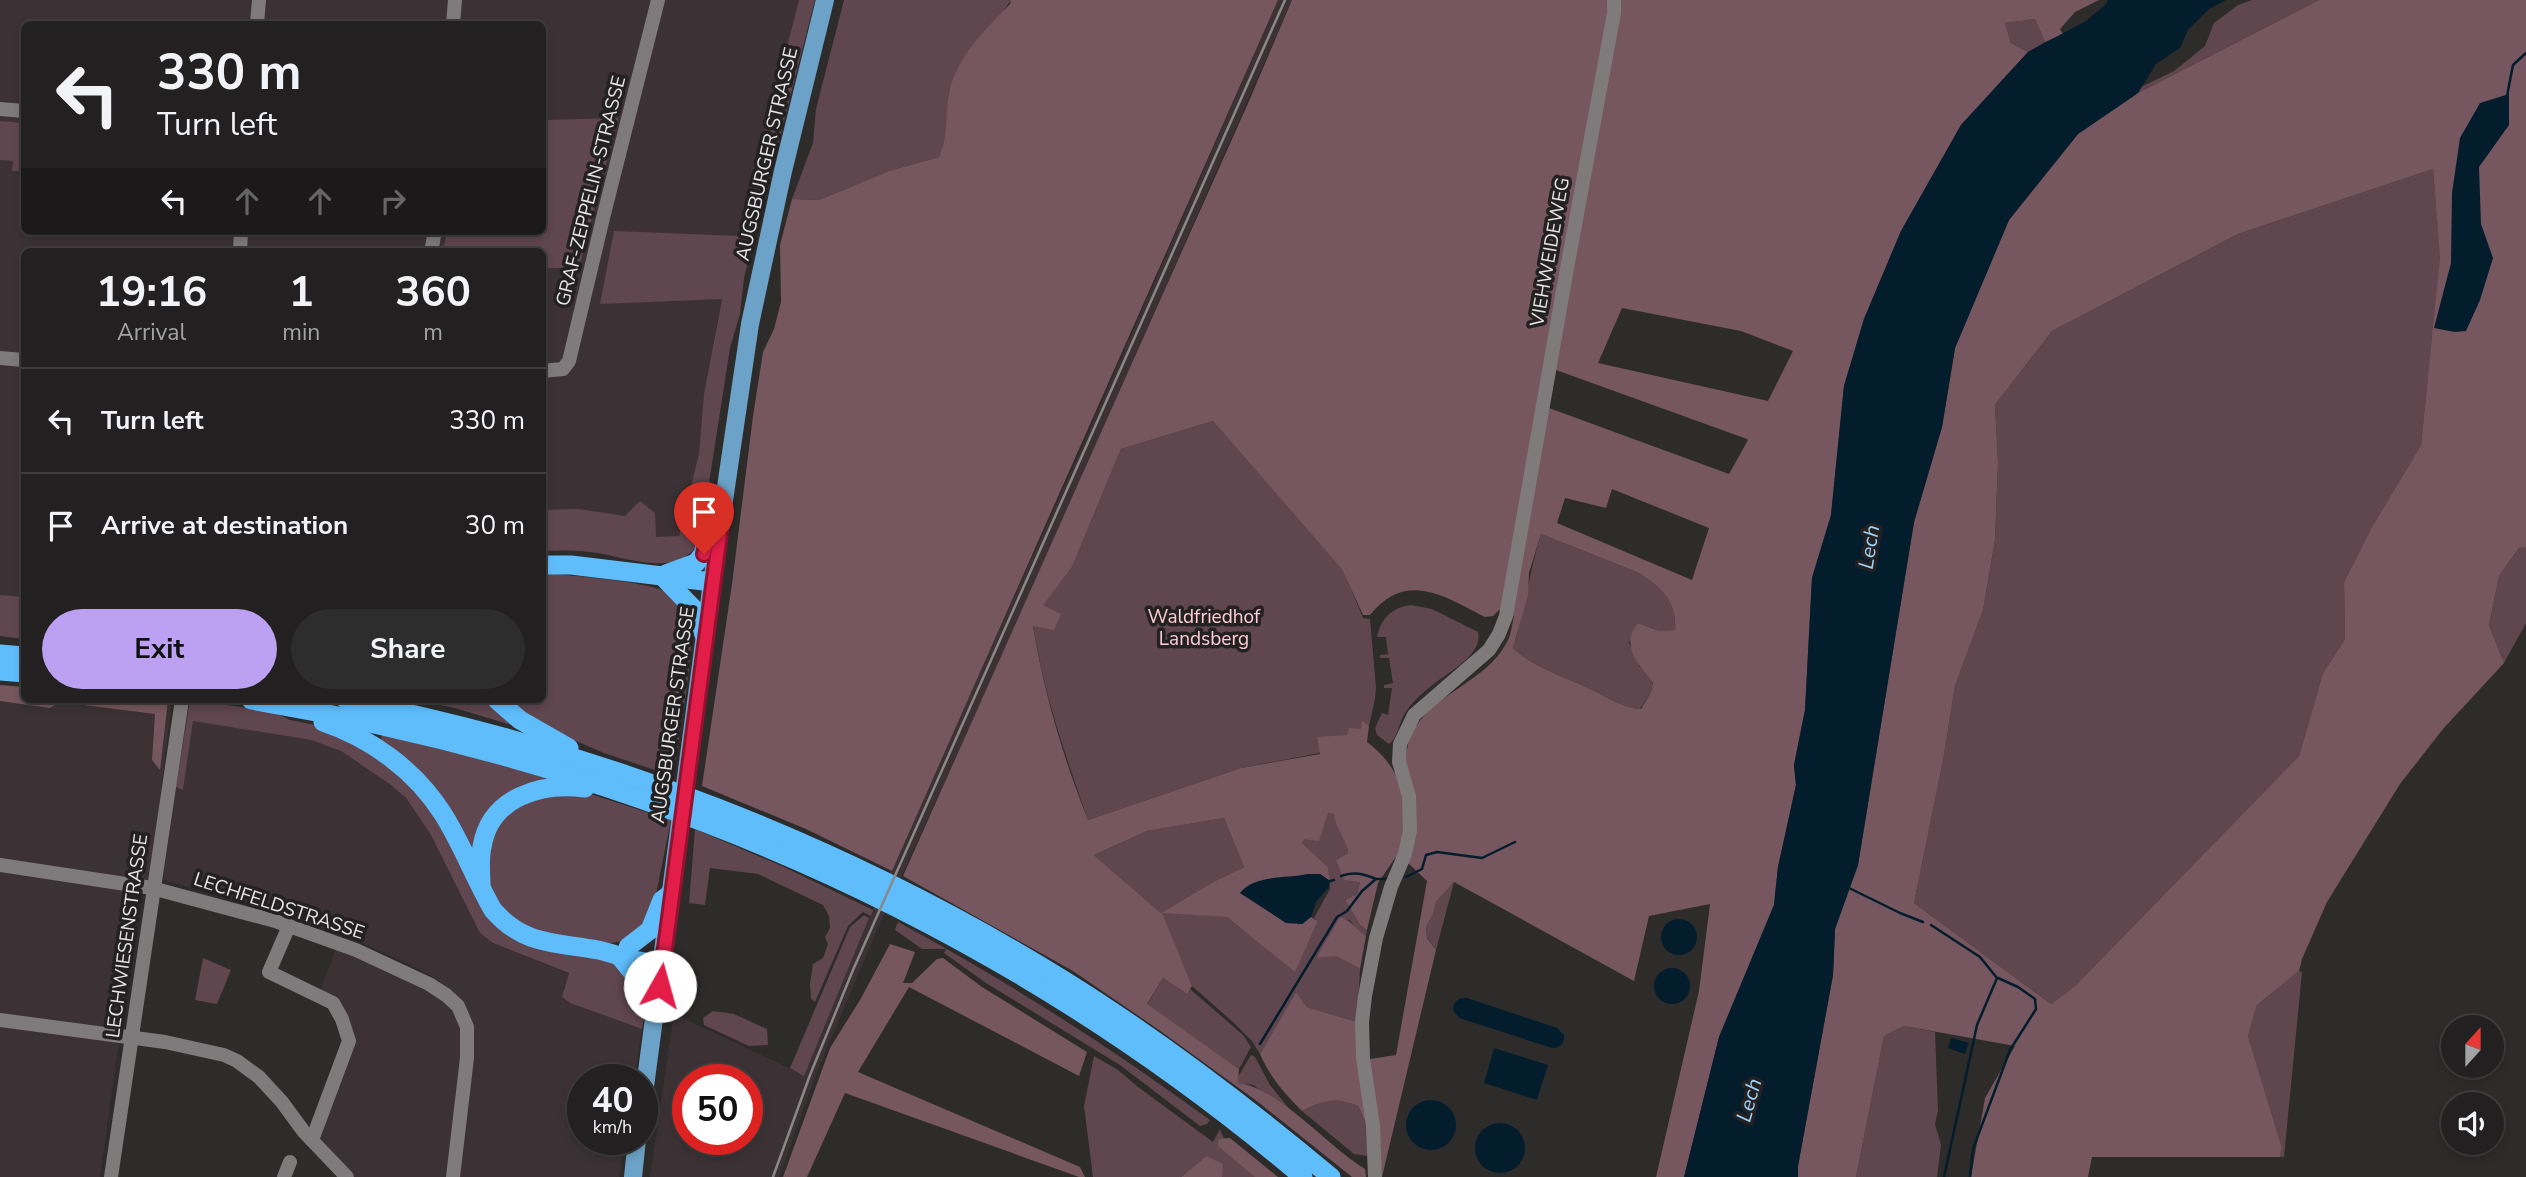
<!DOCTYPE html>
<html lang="en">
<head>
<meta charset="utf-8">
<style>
	:root { --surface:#222020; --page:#2e2d2d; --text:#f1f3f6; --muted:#a2a3a5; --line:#3f3e3e; --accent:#bca0f2 }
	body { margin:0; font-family:"Nunito Sans",sans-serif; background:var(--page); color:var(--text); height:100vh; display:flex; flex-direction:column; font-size:26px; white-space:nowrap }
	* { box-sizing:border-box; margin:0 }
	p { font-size:23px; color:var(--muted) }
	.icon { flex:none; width:38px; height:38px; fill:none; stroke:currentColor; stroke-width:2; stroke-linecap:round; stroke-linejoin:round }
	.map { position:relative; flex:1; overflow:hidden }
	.panel { position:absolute; left:21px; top:248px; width:525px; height:455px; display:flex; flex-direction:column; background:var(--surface); border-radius:10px; box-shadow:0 4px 10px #0003,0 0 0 2px var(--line) }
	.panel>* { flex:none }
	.top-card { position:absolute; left:21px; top:21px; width:525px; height:214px; border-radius:10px; box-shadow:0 4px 10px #0003,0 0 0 2px var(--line); background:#222020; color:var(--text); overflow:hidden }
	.needle { width:46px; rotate:21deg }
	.fabs { position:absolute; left:2441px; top:1015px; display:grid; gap:14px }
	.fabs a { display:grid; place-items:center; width:63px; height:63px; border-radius:50%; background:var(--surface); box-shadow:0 4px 10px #0003,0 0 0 2px var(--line); font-size:35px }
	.speed { position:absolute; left:567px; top:1064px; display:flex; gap:14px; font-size:35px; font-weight:700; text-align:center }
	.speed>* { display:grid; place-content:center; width:91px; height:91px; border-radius:50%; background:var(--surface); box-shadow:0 4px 10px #0003,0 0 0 2px var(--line); line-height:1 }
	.speed small { font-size:18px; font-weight:400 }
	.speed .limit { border:10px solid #d22; background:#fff; color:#111 }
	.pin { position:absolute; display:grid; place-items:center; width:60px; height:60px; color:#fff; margin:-72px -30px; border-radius:50% 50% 50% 0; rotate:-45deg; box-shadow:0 0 7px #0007 }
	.pin .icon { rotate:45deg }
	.me { position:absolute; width:77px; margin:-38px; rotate:7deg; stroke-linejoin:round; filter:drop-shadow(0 0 5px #0008) }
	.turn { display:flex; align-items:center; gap:24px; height:147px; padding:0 21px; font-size:32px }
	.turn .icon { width:91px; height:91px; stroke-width:2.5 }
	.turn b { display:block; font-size:49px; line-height:60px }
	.lanes { display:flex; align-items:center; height:66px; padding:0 21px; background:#0003; justify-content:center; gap:35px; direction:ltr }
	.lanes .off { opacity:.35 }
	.eta { display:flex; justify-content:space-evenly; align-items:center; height:119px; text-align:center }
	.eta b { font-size:42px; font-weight:700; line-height:49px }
	.cta { display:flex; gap:14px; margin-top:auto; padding:14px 21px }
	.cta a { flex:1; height:80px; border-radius:42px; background:var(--accent); color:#111; font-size:28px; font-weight:700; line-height:80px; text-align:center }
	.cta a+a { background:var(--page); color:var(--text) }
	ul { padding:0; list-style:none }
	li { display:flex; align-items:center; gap:21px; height:105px; padding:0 21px; border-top:2px solid var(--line) }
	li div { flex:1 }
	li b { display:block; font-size:26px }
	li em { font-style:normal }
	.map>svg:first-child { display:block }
	.built { fill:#3c3235; fill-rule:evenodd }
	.green { fill:#60464e }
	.forest { fill:#76565f; fill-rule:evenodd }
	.water { fill:#041d2d }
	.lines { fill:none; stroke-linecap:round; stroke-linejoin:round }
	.stream { stroke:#041d2d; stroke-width:2.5 }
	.minor { stroke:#7f7a7b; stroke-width:14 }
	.major { stroke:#6ca2c8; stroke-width:18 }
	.highway { stroke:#5fbdfc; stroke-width:19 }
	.rail { stroke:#8b8889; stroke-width:2.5 }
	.route-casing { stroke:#92132f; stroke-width:18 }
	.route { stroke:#e11d48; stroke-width:12 }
	.labels { text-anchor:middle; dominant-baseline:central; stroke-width:7; stroke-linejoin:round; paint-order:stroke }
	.street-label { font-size:19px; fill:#e7e5e6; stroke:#242122 }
	.park-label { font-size:19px; fill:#fecbd9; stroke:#242122 }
	.water-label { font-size:21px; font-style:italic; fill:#9fd2f7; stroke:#242122 }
</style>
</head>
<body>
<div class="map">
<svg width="2526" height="1177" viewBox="0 0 2526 1177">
	<rect width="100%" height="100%" fill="#2e2b2b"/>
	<g class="built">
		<path d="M0,0H799L718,317L704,394L699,453L679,536L543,543L542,252H24V627L0,625ZM24,24H542V231H24Z"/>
		<path d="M1278,0H1292L1019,619L877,930L815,1077L779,1177H650L674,1014L804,1075L869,918L1079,454ZM688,1080H747V1139H688Z"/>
		<polygon points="0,685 24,687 24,700 172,700 156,832 147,883 140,894 100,1177 0,1177"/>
		<polygon points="193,721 311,740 341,751 391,785 406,798 431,835 480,933 493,943 569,974 563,989 570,1003 642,1029 634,1080 583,1080 583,1139 625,1139 619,1177 456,1177 471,1024 464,1002 442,983 421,970 367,945 277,911 163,880 176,787 183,789"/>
		<polygon points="337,947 445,998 464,1029 449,1177 355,1177 318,1136 352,1040 319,993"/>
	</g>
	<g class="green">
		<path d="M799,0H815L744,278L740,314L730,348L700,541C679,578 631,559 598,553C579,550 562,550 543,551L542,510L578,509L625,516L640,501L655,513L656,537L679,536L699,453L704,394L722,299L600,304L614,231L738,236Z"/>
		<polygon points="844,0 1011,0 949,91 946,142 939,157 889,171 819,200 792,199 813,143 816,109"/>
		<polygon points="2252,0 2319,0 2138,93 2141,87 2174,71 2205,46 2214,23 2238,5"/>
		<polygon points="2035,19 2045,42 2028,52 2011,43 2005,23"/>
		<polygon points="543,68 547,68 547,120 618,118 579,268 543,268 542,252 443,252 447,231 542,231"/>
		<polygon points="2466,95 2434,322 2421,445 2373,525 2344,582 2345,639 2323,673 2299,756 2075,986 2051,1004 1914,903 1943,761 1955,686 1983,610 1995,540 1998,462 1995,405 2052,331 2238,234 2433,169 2440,252"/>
		<polygon points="0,121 24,123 24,171 12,171 13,161 0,160"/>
		<path d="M1213,421L1343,569L1363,618L1370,619L1376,687L1375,699L1369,726L1363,721L1361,729L1347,735L1320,753L1241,768L1088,820C1065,754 1044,695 1033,625L1054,629L1060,614L1042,605L1072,567L1121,449Z"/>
		<path d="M1541,534L1639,573C1662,588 1677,602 1675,630L1659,631L1638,623L1629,643L1639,666L1653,681L1651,692L1640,709C1622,708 1607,697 1590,689C1564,676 1534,668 1513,648C1525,610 1529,572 1541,534Z"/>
		<polygon points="2521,546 2526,548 2526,623 2504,663 2489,625 2499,576"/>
		<path d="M547,573C572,576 657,582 673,595C678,599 686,611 689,617C698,639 677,747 673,776L604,753L553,731L505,700H542L543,574Z"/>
		<polygon points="0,595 24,597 24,639 0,636"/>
		<path d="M1410,605L1432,609L1478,632C1484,655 1445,674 1430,687C1420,695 1410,704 1404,715C1398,725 1398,738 1389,744L1377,735L1375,728L1382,713L1388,715L1392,688H1384V685L1393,683L1389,658H1380V655L1388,654L1386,637H1377C1381,618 1392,608 1410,605Z"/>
		<polygon points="190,700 271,711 290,720 326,727 352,739 419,789 491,915 592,958 617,964 643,993 645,1012 642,1029 570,1003 562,997 569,973 493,943 480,933 431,835 406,798 391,785 341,751 311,740 193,721 183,790 176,787"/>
		<polygon points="415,700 490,700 528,730 455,708"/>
		<polygon points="381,734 547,776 547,781 533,784 475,857 382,745"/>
		<polygon points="581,791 671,820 651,919 627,940 606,944 545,934 506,916 493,895 485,867 491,833 522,799"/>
		<path d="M1328,812L1334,814C1338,827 1347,840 1348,853L1336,860L1360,881L1357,894L1345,900L1360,925L1367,930L1366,936L1358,931L1349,919L1316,957L1336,956L1360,969L1357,1022L1307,1007L1296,992L1260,1054L1252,1041L1234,1023L1192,986L1161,913L1094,855L1147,831L1224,818L1244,867L1213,882L1163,912L1227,917L1295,971L1318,921L1314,918L1330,889L1328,867L1302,843Z"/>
		<polygon points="695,829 784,867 873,910 871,916 863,912 848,926 815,1002 811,999 810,984 813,964 823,958 828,944 825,937 830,928 829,916 823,905 758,874 710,868 705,905 689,903"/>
		<polygon points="1454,882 1436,950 1427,937 1426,927 1433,915 1436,902"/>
		<polygon points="864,915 869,918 804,1076 790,1068 850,927"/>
		<path d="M898,922C1004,979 1110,1047 1210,1120L1207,1124L1200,1126L1120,1065L986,983L944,953L946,949H922L895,930Z"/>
		<polygon points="203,958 231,970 217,1004 195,1000"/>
		<polygon points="2299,971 2302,972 2284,1157 2280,1157 2282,1148 2248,1036 2257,1005"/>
		<polygon points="1163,978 1187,994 1190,989 1243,1035 1251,1047 1239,1069 1147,1005"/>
		<polygon points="713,1011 734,1014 767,1029 768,1045 749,1046 704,1025 703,1018"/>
		<polygon points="1904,1026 1935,1032 1938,1111 1935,1124 1941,1145 1937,1177 1856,1177 1884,1036"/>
		<polygon points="1251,1055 1255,1057 1270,1085 1291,1111 1253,1085 1238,1083 1238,1077"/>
		<polygon points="1094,1056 1118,1070 1138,1087 1213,1142 1220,1129 1227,1146 1265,1177 1222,1177 1222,1173 1206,1156 1181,1177 1093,1177 1084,1106"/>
		<polygon points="1341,1099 1358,1106 1368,1127 1367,1156 1354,1154 1302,1111 1327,1100"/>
	</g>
	<g class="forest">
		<path d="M1011,0H1278L892,871L806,829L702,786L732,584L753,416L763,352L774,329L781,302L780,245L792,199L819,200L889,171L939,157C949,136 945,115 949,93C957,56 985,30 1010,4Z"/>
		<path d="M1292,0H2099L2075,12L2060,29L2063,34L2045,42L2035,19L2005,23L2011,43L2028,52L1961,125L1901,231L1864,319L1844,386L1831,515L1812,578L1805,710L1794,765L1796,785L1778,867L1774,905L1719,1037L1684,1177H1656L1699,991L1710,904L1649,916L1634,981L1454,882L1436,902L1433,915L1426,927L1427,938L1436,950L1382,1177L1370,1059L1396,1055L1427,881L1408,863C1407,833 1400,759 1411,735C1431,693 1486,683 1507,642C1511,635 1512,624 1514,616L1499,610L1493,616L1485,617C1444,596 1406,570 1370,615H1363L1342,569L1213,421L1121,449L1072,567L1043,605L1061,614L1054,630L1033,626C1044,693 1063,757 1088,820L1241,768L1320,754L1317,737L1347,735L1349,728L1361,729L1362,720L1369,726L1367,742C1409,774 1408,810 1399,858H1395L1378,883L1367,930L1360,925L1345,900L1357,894L1360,882L1344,880L1336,860L1348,853C1347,839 1335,829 1334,814L1328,813L1319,841L1305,839L1302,843L1328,867L1330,881L1320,874H1308L1240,893L1261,905L1302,924L1311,917L1318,921L1295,972L1227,917L1162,913L1192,986L1187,994L1163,978L1147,1004L1239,1069L1238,1083C1278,1087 1328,1147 1365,1169L1366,1177H1352L1258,1102L1159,1030L1073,971L903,876L1249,101ZM1622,308L1741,331L1793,351L1768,401L1598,363ZM1556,370L1747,439L1748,440L1729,474L1549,408ZM1612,489L1709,528L1692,580L1557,523L1565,498L1606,508ZM1541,534L1639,573C1662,588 1677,602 1675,630L1659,631L1638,623C1620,644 1637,664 1653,682L1651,692L1641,709C1622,708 1607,697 1590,689C1564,676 1534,668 1513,648L1528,595L1529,573ZM1224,818L1244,867L1213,882L1161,913L1094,855L1147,831Z"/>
		<path d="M2319,0H2526V548L2520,547L2499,576L2489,625L2504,663L2443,729L2400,784L2327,902L2302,959L2299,971L2257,1005L2248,1036L2282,1148L2280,1157H2092L2088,1177H1971L1985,1098L2015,1046L1904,1026L1884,1036L1856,1177H1798V1166L1833,975L1835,929L1858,865L1914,522L1942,427L1955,348L2009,220L2078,134L2138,93ZM2433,169L2440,258L2421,445L2373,525L2344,582L2345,639L2323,673L2299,756L2075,986L2051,1004L1914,903L1943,761L1955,686L1983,610L1995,540L1998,462L1995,405L2052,331L2238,234Z"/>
		<polygon points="0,685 24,687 24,700 168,700 160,770 152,760 155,714 60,702 50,708 0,701"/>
		<path d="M1340,917C1352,920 1356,930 1366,936L1360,969L1336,956L1316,958Z"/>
		<polygon points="890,944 915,952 903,983 912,983 937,959 943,958 982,987 1087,1052 1079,1076 909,987 858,1072 1080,1167 1085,1177 1079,1177 845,1093 807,1177 783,1177 830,1048 860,1000"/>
		<path d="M1296,992L1307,1007L1357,1022L1368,1127L1358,1106C1333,1096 1326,1100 1302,1111C1284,1093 1270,1077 1260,1054Z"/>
		<polygon points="1230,1138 1278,1177 1255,1177 1218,1146 1218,1139"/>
		<polygon points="1206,1156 1223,1164 1222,1177 1181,1177"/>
	</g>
	<g class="water">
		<polygon points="2108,0 2226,0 2209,9 2188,30 2180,48 2156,64 2138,93 2078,134 2009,220 1955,348 1942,427 1914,522 1858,865 1835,929 1833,975 1798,1166 1798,1177 1684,1177 1719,1037 1774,905 1778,867 1796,785 1794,765 1805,710 1812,578 1831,515 1844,386 1864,319 1901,231 1961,125 2028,52 2086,21 2105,5"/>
		<polygon points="2509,94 2509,125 2479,167 2481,224 2493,258 2480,300 2466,331 2455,332 2434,328 2451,263 2452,193 2460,138 2480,103"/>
		<path d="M1308,874H1320L1330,881L1329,887L1316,902L1311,917L1302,924L1286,923L1240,893C1255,874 1286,879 1308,874Z"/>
		<circle cx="1679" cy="937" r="18"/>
		<circle cx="1672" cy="986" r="18"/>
		<path d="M1467,998L1557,1028L1564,1035C1565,1043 1561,1048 1552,1048L1459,1018L1453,1010C1453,1002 1459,997 1467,998Z"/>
		<polygon points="1951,1038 1969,1043 1965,1054 1948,1048"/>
		<polygon points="1494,1048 1548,1065 1537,1100 1484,1083"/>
		<circle cx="1431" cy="1125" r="25"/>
		<circle cx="1500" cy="1148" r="25"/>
	</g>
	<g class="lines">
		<g class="stream">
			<polyline points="2507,96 2513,65 2526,53"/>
			<path d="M1341,876C1354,871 1364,874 1376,879"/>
			<polyline points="1406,877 1422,869 1426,855 1437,852 1482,858 1515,842"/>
			<polyline points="1330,881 1334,880"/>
			<polyline points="1847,887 1900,913 1923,922"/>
			<polyline points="1931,925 1980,957 1997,978 1977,1025 1944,1177"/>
			<polyline points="1260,1044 1337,917 1347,911 1362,891 1376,879 1387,879"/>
			<polyline points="1970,1177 1973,1149 2010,1050 2036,1009 2035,999 2018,987 1998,978"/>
		</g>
		<g class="minor">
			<polyline points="257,24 259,0"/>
			<polyline points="453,24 455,0"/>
			<polyline points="0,109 24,111"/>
			<polyline points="240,252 241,231"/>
			<polyline points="431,252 435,231"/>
			<polyline points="0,358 24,360"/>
			<polyline points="542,371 563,369 569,361 603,218 658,0"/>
			<polyline points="0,865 152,888 275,921 356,950 429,984 446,995 458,1006 467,1027 467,1058 453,1177"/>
			<polyline points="289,926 269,972 333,1003 342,1019 349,1041 312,1140"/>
			<polyline points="0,1020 165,1042 224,1055 237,1061 259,1077 282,1102 304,1132 347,1177"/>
			<polyline points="111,1177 182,700"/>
			<polyline points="284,1177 290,1162"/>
			<polyline points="1375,1177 1373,1126 1363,1058 1362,1022 1365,996 1376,938 1391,887 1405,854 1410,830 1409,796 1399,762 1400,744 1414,715 1489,650 1499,634 1506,616 1566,274 1614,13 1614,0"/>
		</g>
		<g class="major">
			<polyline points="642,1109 712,582 750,324 783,171 825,0"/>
			<polyline points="633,1177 637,1139"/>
		</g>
		<g class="highway">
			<polyline points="542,565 571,565 712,582"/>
			<polyline points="666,574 696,563 703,554 710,529 722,518"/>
			<polyline points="662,576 694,609 705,637"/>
			<polyline points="0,654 24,656"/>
			<polyline points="0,671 24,673"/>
			<path d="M251,700C643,766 998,918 1303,1177"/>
			<path d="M346,700C599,750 843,844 1062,979C1157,1038 1246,1106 1331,1177"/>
			<polyline points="497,700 520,720 569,748"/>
			<path d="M323,722C371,738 416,771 443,814C462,844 475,879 493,910C524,946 556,942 598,950C621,955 639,965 663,962"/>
			<path d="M481,886C481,873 479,860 482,847C490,797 541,782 585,788"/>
			<polyline points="628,947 650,930 662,900 670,894"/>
			<polyline points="621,958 641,983 656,1012"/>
		</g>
		<polyline class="rail" points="773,1177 810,1075 853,970 1285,0"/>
	</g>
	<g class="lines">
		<defs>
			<polyline id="route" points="660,986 722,518 710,529 704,554"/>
		</defs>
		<use href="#route" class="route-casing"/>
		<use href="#route" class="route"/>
	</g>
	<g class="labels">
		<g class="street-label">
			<text transform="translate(767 154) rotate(-77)">AUGSBURGER STRASSE</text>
			<text transform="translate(591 191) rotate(-76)">GRAF-ZEPPELIN-STRASSE</text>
			<text transform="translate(1550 252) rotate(-80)">VIEHWEIDEWEG</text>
			<text transform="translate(673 715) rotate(-82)">AUGSBURGER STRASSE</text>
			<text transform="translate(279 906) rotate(18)">LECHFELDSTRASSE</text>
			<text transform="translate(127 936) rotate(-82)">LECHWIESENSTRASSE</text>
		</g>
		<g class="park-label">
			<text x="1204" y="617">Waldfriedhof<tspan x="1204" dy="22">Landsberg</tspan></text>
		</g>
		<g class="water-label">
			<text transform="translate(1869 547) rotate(-81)">Lech</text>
			<text transform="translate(1749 1100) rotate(-74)">Lech</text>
		</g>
	</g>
</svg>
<div class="fabs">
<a><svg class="needle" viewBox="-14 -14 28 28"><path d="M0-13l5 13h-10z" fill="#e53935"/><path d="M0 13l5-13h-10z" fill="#a2a3a5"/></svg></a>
<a><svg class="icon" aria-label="sound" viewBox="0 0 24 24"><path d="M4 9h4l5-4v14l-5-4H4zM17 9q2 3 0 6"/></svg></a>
</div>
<div class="speed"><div>40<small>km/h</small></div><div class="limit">50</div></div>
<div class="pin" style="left:704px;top:554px;background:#d93025"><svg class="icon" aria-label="arrive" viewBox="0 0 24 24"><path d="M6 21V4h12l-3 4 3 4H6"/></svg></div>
<svg class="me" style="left:660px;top:986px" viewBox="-20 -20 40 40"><circle r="19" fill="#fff"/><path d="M0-13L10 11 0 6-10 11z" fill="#e11d48"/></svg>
<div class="top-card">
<div class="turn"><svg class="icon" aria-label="left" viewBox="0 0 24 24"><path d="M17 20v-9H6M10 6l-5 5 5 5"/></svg><div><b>330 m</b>Turn left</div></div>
<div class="lanes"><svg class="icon" aria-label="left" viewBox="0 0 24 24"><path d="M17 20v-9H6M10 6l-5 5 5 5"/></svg><svg class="icon off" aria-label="ahead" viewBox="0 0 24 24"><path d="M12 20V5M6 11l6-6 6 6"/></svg><svg class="icon off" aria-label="ahead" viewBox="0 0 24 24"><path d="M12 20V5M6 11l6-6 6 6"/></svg><svg class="icon off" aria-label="right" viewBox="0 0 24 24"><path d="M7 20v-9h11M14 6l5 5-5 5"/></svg></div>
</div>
<section class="panel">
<div class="eta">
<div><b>19:16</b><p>Arrival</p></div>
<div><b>1</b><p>min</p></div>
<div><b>360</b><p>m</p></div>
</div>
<ul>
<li><svg class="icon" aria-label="left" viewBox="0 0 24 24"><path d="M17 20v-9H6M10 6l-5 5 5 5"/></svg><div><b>Turn left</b></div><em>330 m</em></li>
<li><svg class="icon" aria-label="arrive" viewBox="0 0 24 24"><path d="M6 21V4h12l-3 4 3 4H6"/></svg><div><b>Arrive at destination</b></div><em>30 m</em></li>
</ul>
<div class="cta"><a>Exit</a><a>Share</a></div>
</section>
</div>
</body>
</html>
